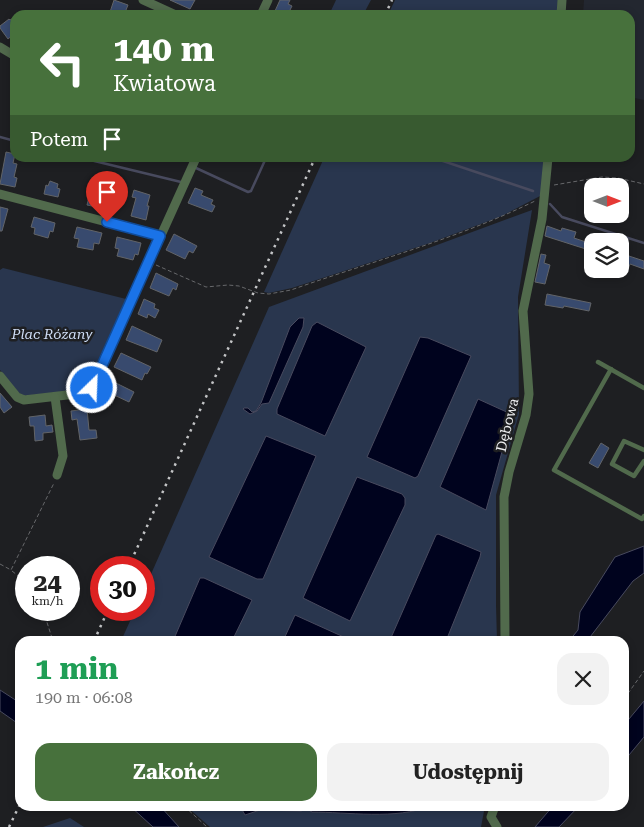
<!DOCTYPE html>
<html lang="pl">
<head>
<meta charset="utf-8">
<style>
	:root { --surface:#fff; --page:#f2f2f2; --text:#222; --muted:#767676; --accent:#47713c }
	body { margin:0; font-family:"Roboto Serif",serif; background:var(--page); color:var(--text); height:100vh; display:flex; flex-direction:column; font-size:19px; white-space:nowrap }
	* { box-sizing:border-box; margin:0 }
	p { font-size:16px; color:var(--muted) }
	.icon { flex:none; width:28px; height:28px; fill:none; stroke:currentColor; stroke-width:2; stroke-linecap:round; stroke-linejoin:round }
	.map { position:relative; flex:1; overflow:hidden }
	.side { position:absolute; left:15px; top:636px; width:614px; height:175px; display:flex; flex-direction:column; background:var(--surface); border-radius:15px; box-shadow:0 2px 8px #0003 }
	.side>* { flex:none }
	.top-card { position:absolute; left:10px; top:10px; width:625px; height:152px; border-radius:15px; box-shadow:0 2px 8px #0003; background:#47713c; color:#fff; overflow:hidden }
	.needle { width:32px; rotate:90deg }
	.tools { position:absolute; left:584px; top:178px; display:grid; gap:10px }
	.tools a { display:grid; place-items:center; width:45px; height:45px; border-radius:10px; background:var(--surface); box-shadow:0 2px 8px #0003; font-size:25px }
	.speed { position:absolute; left:15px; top:556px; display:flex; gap:10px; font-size:25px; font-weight:700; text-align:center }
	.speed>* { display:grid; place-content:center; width:65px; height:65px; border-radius:50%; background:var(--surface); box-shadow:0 2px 8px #0003; line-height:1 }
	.speed small { font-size:12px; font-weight:400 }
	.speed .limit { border:8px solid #d22; background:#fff; color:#111 }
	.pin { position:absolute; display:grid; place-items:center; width:42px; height:42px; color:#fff; margin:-51px -21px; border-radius:50% 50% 50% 0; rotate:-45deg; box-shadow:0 0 5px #0007 }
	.pin .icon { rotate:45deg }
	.me { position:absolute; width:55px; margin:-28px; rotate:24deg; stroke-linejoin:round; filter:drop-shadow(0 0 4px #0008) }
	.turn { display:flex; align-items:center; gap:18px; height:105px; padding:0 20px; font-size:22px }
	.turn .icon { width:65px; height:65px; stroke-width:2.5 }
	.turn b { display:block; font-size:35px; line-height:42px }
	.then { display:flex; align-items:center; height:48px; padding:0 20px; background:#0003; gap:10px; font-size:19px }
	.round { display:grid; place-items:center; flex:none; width:52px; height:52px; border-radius:15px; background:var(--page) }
	.head { display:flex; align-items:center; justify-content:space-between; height:85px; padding:0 20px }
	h1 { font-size:30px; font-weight:700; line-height:38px; color:#1e9e55 }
	.button { display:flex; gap:10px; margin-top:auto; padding:10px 20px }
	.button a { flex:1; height:58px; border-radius:15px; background:var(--accent); color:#fff; font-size:20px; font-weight:700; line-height:58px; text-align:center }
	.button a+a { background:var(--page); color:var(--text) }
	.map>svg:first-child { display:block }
	.built { fill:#232730 }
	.green { fill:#29364e }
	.water { fill:#00031e; stroke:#484a5e }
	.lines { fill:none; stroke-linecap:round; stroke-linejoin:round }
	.stream { stroke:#484a5e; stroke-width:2.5 }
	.building { fill:#384a6e; stroke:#626468 }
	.path { stroke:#67686b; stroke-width:1; stroke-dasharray:4 2.5; stroke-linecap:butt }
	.service { stroke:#516a4c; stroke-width:4.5 }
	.minor { stroke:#516a4c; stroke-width:9 }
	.rail { stroke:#c3c4c6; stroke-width:2.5; stroke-dasharray:2.5 5; stroke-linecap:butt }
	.route-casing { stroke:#114b97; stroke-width:12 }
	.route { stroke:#1a73e8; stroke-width:9 }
	.labels { text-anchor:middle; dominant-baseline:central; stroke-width:5; stroke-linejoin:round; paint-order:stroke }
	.park-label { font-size:14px; font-style:italic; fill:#cfddf6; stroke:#1e1f22 }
	.street-label { font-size:14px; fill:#eff0f2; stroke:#1e1f22 }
</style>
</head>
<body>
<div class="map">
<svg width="644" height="827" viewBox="0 0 644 827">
	<rect width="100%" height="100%" fill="#1e1f22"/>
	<polygon class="built" points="584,0 644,0 644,100 630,97 630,15 583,15"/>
	<g class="green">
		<polygon points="336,0 371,0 363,15 329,15"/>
		<polygon points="395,0 558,0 557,15 388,15"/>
		<polygon points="324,158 545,158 542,195 502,216 430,243 292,288 269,293 264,292"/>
		<polygon points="532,210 518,297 519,414 496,495 496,605 497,641 121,641 135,610 144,610 144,590 269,307"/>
		<polygon points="3,268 126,299 85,389 24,396 19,393 0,370 0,270"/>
		<polygon points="186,806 485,806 481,827 210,827"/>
		<polygon points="70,818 84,827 43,827"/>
	</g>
	<g class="water">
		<polygon points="299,318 304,318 303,327 269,403 262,404 257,411 250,414 243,409 244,408 248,408 252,412 256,411 261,403 290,327"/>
		<polygon points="317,322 366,347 325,436 277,414 277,409 312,326"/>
		<polygon points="420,337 428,338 471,356 418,476 415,478 367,457"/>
		<polygon points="478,399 511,414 511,419 486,510 440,487"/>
		<polygon points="266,436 316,456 263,579 257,579 209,557"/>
		<polygon points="357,477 402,494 405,498 405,505 350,621 303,598"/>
		<polygon points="438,534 481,552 480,557 446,641 393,641 390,640 436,535"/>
		<polygon points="644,546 644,573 633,581 587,641 569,641 578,630 580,612 615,557"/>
		<polygon points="200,578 204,578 252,600 232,641 173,641"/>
		<polygon points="295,615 346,638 344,641 283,641"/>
		<polygon points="0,690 20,703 20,725 0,711"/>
		<polygon points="644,701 644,737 624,761 624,725"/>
		<polygon points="130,806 160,806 179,827 153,827"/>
		<path d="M240,806H366C374,809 379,811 386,806H429C398,820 346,812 312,812L307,809L301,811L260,810L245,815Z"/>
		<polygon points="553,806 579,806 559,827 535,827"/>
	</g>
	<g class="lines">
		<g class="stream">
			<polyline points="0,137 15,141"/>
			<polyline points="82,158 181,182"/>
			<polyline points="434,158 533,191"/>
			<polyline points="196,168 248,192 251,191 266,158"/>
			<polyline points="550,204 562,217 644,243"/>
		</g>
	</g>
	<g class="building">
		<polygon points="114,0 128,5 124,15 109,15"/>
		<polygon points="170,0 195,0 190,9"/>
		<polygon points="280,0 290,0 288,4 292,6 288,14 284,12 283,15 275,11"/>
		<polygon points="15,17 15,33 8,39 0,28 0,26 9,19 10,20"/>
		<polygon points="6,152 15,154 13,163 17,164 14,177 17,178 15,187 0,184"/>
		<polygon points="93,180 108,184 102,208 87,205"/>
		<polygon points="50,181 58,184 57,188 60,189 58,197 44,194 46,185 48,186"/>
		<polygon points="195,188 203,191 201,195 213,200 211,204 215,206 212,212 188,203"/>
		<polygon points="134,190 150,195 147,206 149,206 146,220 131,216 136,198 132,197"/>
		<polygon points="0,207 8,209 2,231 0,231"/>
		<polygon points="34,217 55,223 53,232 50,231 48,238 34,234 35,228 31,227"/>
		<polygon points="547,226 561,231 562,228 576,232 574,238 592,244 592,251 545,236"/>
		<polygon points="77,227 102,233 99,244 94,243 93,250 77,247 79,239 74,238"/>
		<polygon points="174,234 197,246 193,253 189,251 185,259 166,250"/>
		<polygon points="117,237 141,243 138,255 135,254 133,260 117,256 119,249 115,248"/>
		<polygon points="620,253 644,261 644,269 630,264 627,272 620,269"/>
		<polygon points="541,254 546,255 544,263 550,265 545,284 535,282"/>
		<polygon points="156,273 178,284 176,290 173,288 169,296 150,288"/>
		<polygon points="547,294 591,303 589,311 564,306 563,308 545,305"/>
		<polygon points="144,299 155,304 154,308 159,310 155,318 148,314 147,318 138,314"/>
		<polygon points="132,326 162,340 157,352 126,340"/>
		<polygon points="121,353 151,367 147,374 145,373 142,380 114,367"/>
		<polygon points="108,379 134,392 129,402 112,394 110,398 101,394"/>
		<polygon points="0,393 12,407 4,413 0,407"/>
		<polygon points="87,409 89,430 96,430 97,438 80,440 77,419 72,420 71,411"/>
		<polygon points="45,415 46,426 52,425 53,432 43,433 43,440 35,441 34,426 30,426 29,417"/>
		<polygon points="601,443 609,448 598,468 589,463"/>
	</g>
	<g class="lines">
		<g class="path">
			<polyline points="554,185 602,177 618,178 644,184"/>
			<path d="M156,265L206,287L228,285L239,286L258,293L269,294L291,290C373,261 457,239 535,201"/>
			<polyline points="0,564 11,570 54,483"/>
			<polyline points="12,571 26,582"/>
			<polyline points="43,610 53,641"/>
			<polyline points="624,699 644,671"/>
			<polyline points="184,806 207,827"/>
		</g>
		<g class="service">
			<polyline points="598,362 644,388"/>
			<polyline points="611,369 554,470 642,519 644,516"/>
			<polyline points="644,450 624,441 612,464 634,476 644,461"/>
		</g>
		<g class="minor">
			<polyline points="143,0 176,15"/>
			<polyline points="261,15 268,0"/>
			<polyline points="561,15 562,0"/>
			<polyline points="0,47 15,56"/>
			<polyline points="0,194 160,236"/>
			<polyline points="0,376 17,397 24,400 84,393 92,388 196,158"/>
			<polyline points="55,397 63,456 57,475"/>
			<polyline points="505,641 504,497 509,472 526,415 529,394 523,311 542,219 548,158"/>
			<polyline points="495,806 491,817 497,827"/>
		</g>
		<g class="rail">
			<polyline points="385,15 392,0"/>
			<polyline points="128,568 315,158"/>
			<polyline points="94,641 108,610"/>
			<polyline points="9,827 20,804"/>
		</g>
	</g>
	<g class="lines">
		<defs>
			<polyline id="route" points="92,388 160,236 107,222"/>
		</defs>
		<use href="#route" class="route-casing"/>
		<use href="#route" class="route"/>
	</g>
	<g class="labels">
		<g class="park-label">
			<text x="52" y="334">Plac Różany</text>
		</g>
		<g class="street-label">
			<text transform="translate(507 425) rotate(-76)">Dębowa</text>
		</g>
	</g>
</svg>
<div class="tools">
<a><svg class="needle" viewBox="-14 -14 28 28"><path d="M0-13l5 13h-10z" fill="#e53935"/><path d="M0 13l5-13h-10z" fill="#767676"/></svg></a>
<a><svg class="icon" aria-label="layers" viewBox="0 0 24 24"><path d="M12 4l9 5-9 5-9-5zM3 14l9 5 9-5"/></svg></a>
</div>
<div class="speed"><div>24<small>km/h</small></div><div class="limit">30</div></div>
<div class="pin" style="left:107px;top:222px;background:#d93025"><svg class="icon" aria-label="arrive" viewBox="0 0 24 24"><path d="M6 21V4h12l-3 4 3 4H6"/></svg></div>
<svg class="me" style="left:92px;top:388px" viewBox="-20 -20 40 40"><circle r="17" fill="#1a73e8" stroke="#fff" stroke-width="3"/><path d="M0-11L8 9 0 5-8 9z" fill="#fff"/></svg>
<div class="top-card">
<div class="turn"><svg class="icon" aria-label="left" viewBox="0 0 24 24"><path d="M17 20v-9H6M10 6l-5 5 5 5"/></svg><div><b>140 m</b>Kwiatowa</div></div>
<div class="then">Potem<svg class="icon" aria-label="arrive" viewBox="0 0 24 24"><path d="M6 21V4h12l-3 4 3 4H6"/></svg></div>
</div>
<section class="side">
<div class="head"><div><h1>1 min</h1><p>190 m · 06:08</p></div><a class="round"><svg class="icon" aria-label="close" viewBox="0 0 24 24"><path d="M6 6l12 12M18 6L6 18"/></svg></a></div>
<div class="button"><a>Zakończ</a><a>Udostępnij</a></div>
</section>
</div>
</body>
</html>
